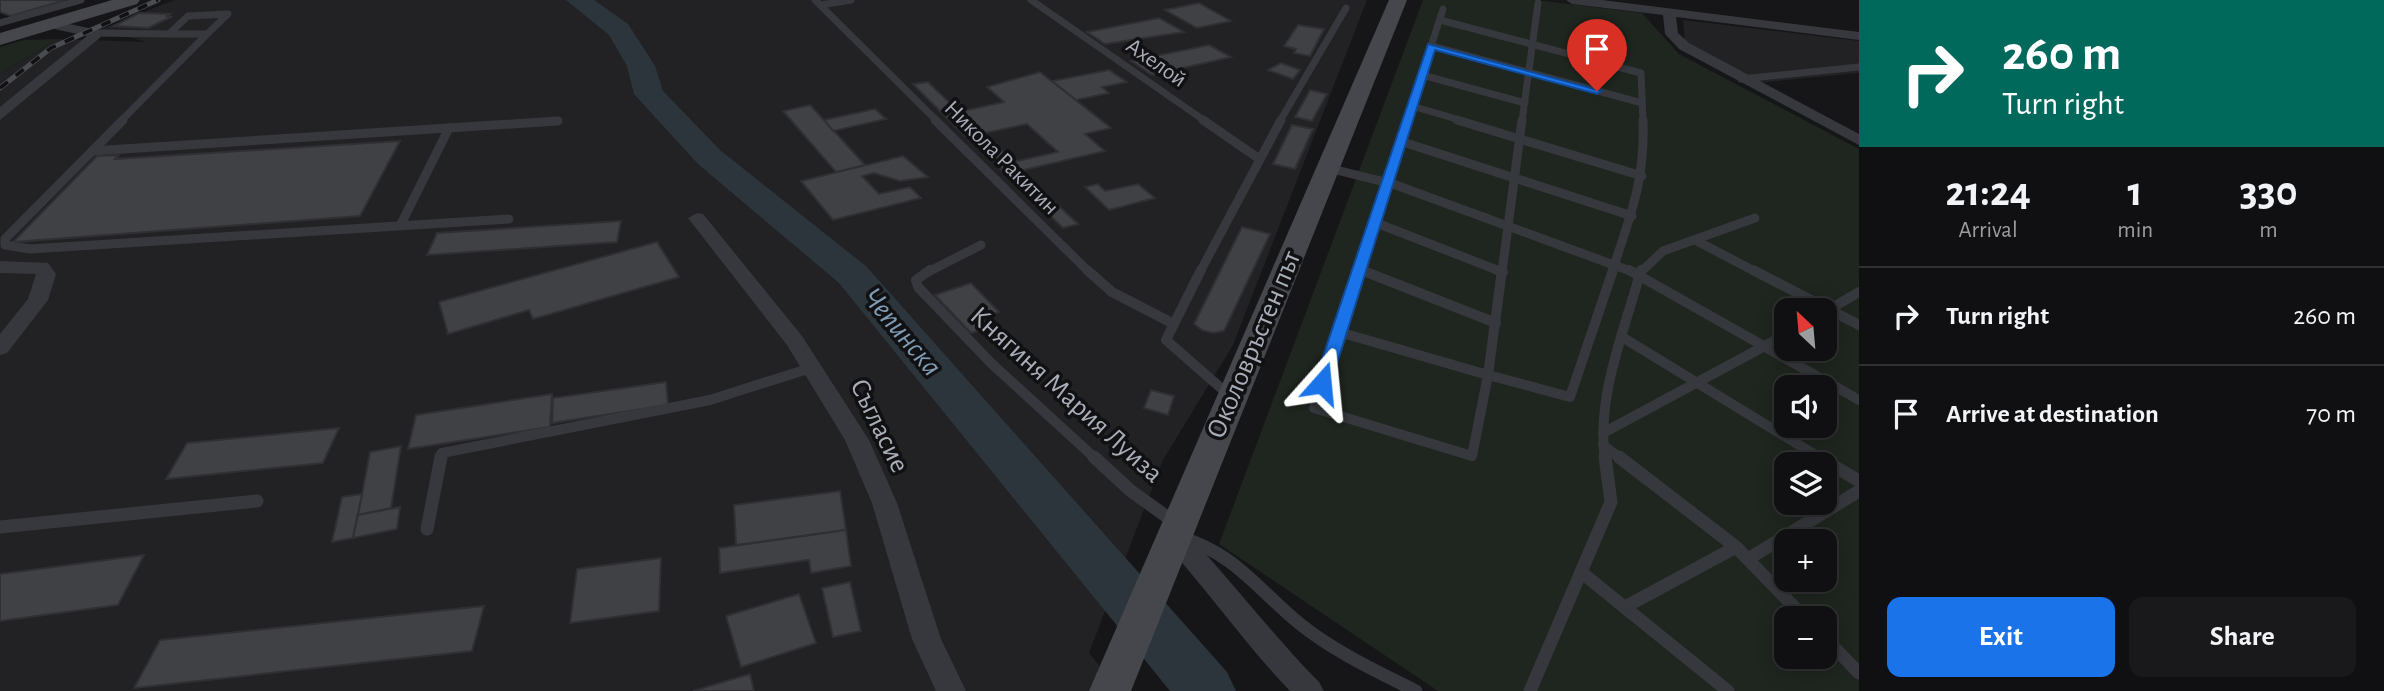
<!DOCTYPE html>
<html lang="en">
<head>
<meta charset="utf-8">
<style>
	:root { --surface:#101012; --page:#19191b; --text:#f1f3f6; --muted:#9c9d9f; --line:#303032; --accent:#1a73e8 }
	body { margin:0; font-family:"Alegreya Sans",sans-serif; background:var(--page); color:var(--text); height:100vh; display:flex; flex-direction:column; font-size:26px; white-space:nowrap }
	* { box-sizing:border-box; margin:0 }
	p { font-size:23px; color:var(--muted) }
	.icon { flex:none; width:38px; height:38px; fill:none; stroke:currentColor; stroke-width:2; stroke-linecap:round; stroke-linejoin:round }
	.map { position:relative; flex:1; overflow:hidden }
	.side { display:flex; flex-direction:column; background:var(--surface); width:525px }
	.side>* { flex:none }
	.banner { background:#00695c; color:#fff; overflow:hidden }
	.needle { width:46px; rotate:334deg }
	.buttons { position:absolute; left:1774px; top:298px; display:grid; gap:14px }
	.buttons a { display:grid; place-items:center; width:63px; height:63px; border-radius:14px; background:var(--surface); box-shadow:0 4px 18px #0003,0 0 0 2px var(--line); font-size:35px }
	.pin { position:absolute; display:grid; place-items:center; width:60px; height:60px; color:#fff; margin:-72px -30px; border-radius:50% 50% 50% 0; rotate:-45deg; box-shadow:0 0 7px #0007 }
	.pin .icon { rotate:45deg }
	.me { position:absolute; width:77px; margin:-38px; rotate:18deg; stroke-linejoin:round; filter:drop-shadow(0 0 5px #0008) }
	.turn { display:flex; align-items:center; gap:24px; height:147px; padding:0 28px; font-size:32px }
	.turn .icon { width:91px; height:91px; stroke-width:2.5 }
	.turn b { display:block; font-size:49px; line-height:60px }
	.eta { display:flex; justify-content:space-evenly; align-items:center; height:119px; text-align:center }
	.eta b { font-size:42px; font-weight:700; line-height:49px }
	.primary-button { display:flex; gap:14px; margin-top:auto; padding:14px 28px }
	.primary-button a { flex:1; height:80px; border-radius:14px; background:var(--accent); color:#fff; font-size:28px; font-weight:700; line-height:80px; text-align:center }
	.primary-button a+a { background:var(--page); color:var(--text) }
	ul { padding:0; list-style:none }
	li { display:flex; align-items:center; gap:21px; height:98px; padding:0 28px; border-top:2px solid var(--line) }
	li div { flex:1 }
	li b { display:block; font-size:26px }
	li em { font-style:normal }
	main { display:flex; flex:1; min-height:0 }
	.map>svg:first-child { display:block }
	.built { fill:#222225 }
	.green { fill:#1e261f; fill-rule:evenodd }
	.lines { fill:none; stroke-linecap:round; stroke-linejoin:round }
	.river { fill:#2c353c; fill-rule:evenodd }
	.building { fill:#404145; stroke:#303034; stroke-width:2 }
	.lane-far3 { stroke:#37383d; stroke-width:7 }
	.lane-far2 { stroke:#37383d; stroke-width:9 }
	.lane-far1 { stroke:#37383d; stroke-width:10 }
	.lane { stroke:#37383d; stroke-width:13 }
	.street { fill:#37383d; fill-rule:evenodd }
	.secondary { fill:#45474d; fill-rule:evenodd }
	.rail-casing { stroke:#4a4c52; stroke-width:5 }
	.rail { stroke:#111113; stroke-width:3.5; stroke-dasharray:10; stroke-linecap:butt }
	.route { fill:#1a73e8; stroke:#114b97; stroke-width:2 }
	.labels { text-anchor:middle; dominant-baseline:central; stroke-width:7; stroke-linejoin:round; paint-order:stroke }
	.far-street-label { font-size:23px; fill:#a8adb8; stroke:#111113 }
	.street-label { font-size:28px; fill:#a8adb8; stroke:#111113 }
	.water-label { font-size:30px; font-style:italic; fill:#7f9bb3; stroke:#111113 }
</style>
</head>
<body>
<main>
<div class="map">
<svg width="1859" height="691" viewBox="0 0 1859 691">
	<rect width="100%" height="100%" fill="#161618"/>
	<g class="built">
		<polygon points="174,0 1367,0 1233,345 1163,460 1089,653 1120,691 0,691 0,74 57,39 147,42 99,30"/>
		<polygon points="1683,20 1859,41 1859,73 1756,83 1685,45"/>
	</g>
	<g class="green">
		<path d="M1423,0H1536L1642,13L1679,54L1859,149V691H1438L1219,544ZM1787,310H1825V348H1787ZM1787,387H1825V425H1787ZM1787,464H1825V502H1787ZM1787,541H1825V579H1787ZM1787,618H1825V656H1787Z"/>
		<polygon points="57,39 0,74 0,47 24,40"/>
	</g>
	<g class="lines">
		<polygon class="river" points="566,0 594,0 628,24 655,66 663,91 720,150 867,267 1227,672 1236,691 1170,691 839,283 698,164 634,94 627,66 609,35"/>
	</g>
	<g class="building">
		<polygon points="0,0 65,0 11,16 0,12"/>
		<polygon points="1199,3 1231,21 1197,28 1165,10"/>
		<polygon points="139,13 170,14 167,16 171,17 148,28 114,26"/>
		<polygon points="1159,18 1184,32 1105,44 1087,32"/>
		<polygon points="1298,25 1324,29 1310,56 1294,53 1296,49 1284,46"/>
		<polygon points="1209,45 1231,57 1152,75 1131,61"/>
		<polygon points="1281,63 1300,70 1293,79 1268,70"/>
		<polygon points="1109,70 1127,82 1102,87 1109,93 1076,100 1052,81"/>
		<polygon points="1040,72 1111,128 1085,134 1105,151 1006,174 981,149 996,145 1013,162 1058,152 1027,124 966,137 913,84 928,82 959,112 1004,102 987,87"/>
		<polygon points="1310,90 1327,94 1312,121 1295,117"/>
		<polygon points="810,105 824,120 865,165 836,172 783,111"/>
		<polygon points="875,109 886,119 833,131 824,120"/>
		<polygon points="1292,125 1313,129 1295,169 1273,164"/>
		<polygon points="400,141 360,216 13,242 97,156 119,155 115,159"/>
		<polygon points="903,156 928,177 900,181 874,173 862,176 879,194 910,187 921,198 833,220 801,181"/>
		<polygon points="1098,184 1105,191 1138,184 1155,198 1109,210 1085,187"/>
		<polygon points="1043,191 1078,224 1063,228 1028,194"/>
		<polygon points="621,221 617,242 427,255 437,233"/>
		<polygon points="1242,227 1270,234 1224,331 1213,333 1202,330 1194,324"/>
		<polygon points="657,242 679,277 533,319 529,310 448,334 439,302"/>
		<polygon points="971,283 999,312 980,318 990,327 971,333 935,295"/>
		<polygon points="666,382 668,405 552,423 553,398"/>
		<polygon points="1151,390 1174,396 1168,415 1144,408"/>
		<polygon points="552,394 550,427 408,449 416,415"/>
		<polygon points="339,428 323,463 166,479 187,443"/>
		<polygon points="401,446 391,508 358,515 370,452"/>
		<polygon points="840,491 846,530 736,545 734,505"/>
		<polygon points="362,494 353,538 332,542 342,497"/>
		<polygon points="400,507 397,529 353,538 358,515"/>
		<polygon points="846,530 851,566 811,573 809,560 720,573 719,548"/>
		<polygon points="144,555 118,605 0,621 0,574"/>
		<polygon points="661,558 659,611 570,623 577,569"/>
		<polygon points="850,582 861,631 833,637 822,588"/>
		<polygon points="799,594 816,643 741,667 726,616"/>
		<polygon points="484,606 472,651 134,688 160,640"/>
		<polygon points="750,674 754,691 693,691"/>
	</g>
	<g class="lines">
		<g class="lane-far3">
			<polyline points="815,0 937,121"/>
			<polyline points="1031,0 1205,121"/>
			<polyline points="821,5 851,0"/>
			<polygon points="228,14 207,34 169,34 188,16"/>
			<polyline points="1440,20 1641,73 1643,121"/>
			<polyline points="0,23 81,0"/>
			<polyline points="93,33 169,34"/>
			<polyline points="1432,46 1642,103"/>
			<polyline points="1422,75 1525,103"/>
			<polyline points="1741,79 1859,67"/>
			<polyline points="1412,106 1463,121"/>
			<polyline points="121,121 207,34"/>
			<polyline points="552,121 558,121"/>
			<polyline points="1280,121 1346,8"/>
			<polyline points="1407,121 1443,9"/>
			<polyline points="1522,121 1538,3"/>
		</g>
		<g class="lane-far2">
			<polyline points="123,120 5,239 5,245 30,249 509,219"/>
			<polyline points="935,120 1089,272"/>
			<polyline points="1203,120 1258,158"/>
			<polyline points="1457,120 1642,176"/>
			<polyline points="1400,141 1632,216"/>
			<polyline points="92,151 558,121"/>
			<polyline points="1328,168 1393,184 1633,272"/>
			<polyline points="1374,222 1502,272"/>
			<polyline points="400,226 449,128"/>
			<polyline points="1695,240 1756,272"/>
			<polyline points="1359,269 1366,272"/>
			<polyline points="928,272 981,245"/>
			<polyline points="1200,272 1281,120"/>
			<polyline points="1358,272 1407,120"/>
			<polyline points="1502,272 1522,120"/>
			<path d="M1612,272C1631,213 1645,182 1643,120"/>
			<polyline points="1641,272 1663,251 1755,218"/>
		</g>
		<g class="lane-far1">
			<polyline points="930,270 916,280 918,287 991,363 1096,459"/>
			<polyline points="1087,270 1112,292 1174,324"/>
			<polyline points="1201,270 1166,340 1230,396"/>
			<polyline points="1359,270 1314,408 1472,456 1488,375 1570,397 1613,270"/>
			<polyline points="1361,270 1496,323"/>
			<polyline points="1497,270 1503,272"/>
			<polyline points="1629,270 1859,400"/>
			<polyline points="1753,270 1859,325"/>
			<polyline points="1825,312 1859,292"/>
			<polyline points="1339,332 1488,375 1502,270"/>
			<polyline points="1622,337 1822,459"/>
			<polyline points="1603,433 1787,334"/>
			<polyline points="1603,445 1621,459"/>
			<polyline points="441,459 442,453 710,400 814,367"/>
			<path d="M1605,459C1596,396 1625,329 1641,270"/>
		</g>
		<g class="lane">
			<polyline points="1094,457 1131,491 1177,524"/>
			<polyline points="1619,457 1736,547 1805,618"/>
			<polyline points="1819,457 1859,481"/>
			<polyline points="0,527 257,501"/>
			<polyline points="427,529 441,457"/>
			<path d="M1180,537C1236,554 1257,589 1300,624C1335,652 1376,671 1416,691"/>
			<polyline points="1748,559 1859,491"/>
			<polyline points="1581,572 1728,691"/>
			<polyline points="1625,607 1736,547"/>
			<polyline points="1825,638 1859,673"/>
			<polyline points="1530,691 1611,502 1605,457"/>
		</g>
		<g class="street">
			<polygon points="1566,0 1602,0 1859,32 1859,40 1676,17 1678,33 1689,43 1859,134 1859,145 1679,49 1665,34 1663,15 1572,4"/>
			<polygon points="50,20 98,30 101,37 0,120 0,107 87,36 45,27 44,24"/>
			<polygon points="697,213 703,214 802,336 869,440 897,503 941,639 966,691 936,691 912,639 872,503 845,440 787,345 688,218"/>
			<polygon points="0,261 48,263 56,274 48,300 7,353 0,355 0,334 28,299 36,274 0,273"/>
			<path d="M1174,526L1183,529C1230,579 1271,633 1319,682L1324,691H1290C1245,644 1208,591 1165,543L1161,536L1165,529Z"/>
		</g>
		<g class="secondary">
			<polygon points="112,0 140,0 137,4 0,45 0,33"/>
			<polygon points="1389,0 1407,0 1131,691 1089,691"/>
		</g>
		<defs>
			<polyline id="rail" points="0,88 51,48 158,0"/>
		</defs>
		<use href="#rail" class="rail-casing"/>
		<use href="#rail" class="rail"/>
	</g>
	<polygon class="route" points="1428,44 1602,91 1597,94 1435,50 1331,383 1322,389 1316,387 1314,383"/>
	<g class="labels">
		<g class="far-street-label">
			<text transform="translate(1156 63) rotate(35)">Ахелой</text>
			<text transform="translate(1001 158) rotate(45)">Никола Ракитин</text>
		</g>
		<g class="street-label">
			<text transform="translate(1254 345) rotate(-67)">Околовръстен път</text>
			<text transform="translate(1066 395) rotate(42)">Княгиня Мария Луиза</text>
			<text transform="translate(879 426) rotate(64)">Съгласие</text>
		</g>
		<g class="water-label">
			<text transform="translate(902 332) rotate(50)">Чепинска</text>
		</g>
	</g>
</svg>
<div class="buttons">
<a><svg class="needle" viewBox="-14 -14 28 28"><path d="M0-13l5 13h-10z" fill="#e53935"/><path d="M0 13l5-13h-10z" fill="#9c9d9f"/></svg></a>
<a><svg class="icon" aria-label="sound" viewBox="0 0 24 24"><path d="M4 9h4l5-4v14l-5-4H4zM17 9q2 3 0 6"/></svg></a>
<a><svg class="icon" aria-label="layers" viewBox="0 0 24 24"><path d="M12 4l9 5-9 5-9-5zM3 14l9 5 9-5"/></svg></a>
<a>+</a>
<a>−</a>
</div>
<div class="pin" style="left:1597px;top:91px;background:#d93025"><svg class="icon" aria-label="arrive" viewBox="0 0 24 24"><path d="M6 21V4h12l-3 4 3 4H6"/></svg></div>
<svg class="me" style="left:1322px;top:383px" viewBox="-20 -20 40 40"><path d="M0-17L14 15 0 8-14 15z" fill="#1a73e8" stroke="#fff" stroke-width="4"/></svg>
</div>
<section class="side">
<div class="banner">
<div class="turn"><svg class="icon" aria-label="right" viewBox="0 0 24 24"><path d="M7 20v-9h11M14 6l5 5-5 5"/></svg><div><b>260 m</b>Turn right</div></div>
</div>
<div class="eta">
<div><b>21:24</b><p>Arrival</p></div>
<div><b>1</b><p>min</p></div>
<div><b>330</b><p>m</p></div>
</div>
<ul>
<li><svg class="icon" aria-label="right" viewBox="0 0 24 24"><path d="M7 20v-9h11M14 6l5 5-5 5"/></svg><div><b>Turn right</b></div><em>260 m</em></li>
<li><svg class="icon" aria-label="arrive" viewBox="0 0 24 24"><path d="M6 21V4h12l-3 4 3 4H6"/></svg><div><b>Arrive at destination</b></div><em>70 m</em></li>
</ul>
<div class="primary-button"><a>Exit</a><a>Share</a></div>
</section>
</main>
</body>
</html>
